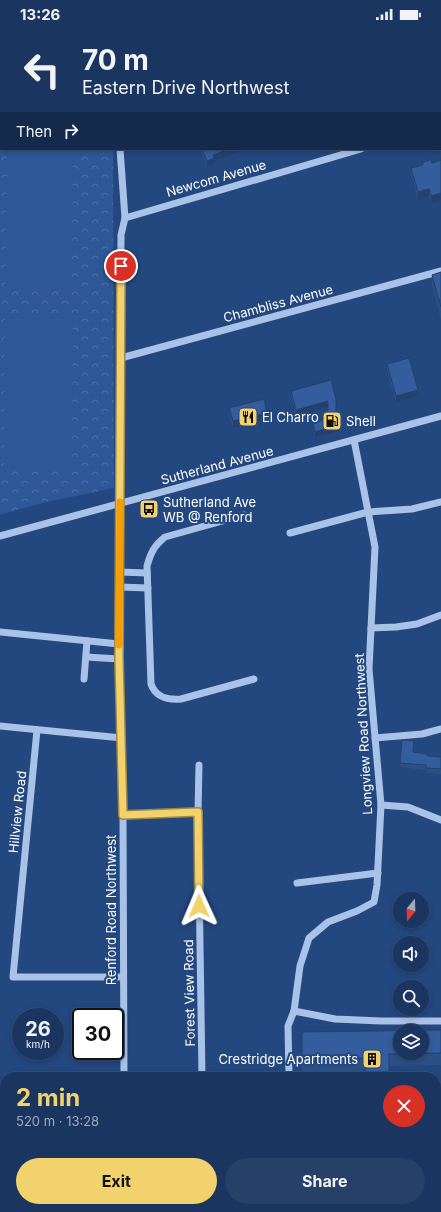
<!DOCTYPE html>
<html lang="en">
<head>
<meta charset="utf-8">
<style>
	:root { --surface:#1a355f; --page:#274068; --text:#f1f3f6; --muted:#9fabbd; --line:#385074; --accent:#f1d26c }
	body { margin:0; font-family:Inter,sans-serif; background:var(--page); color:var(--text); height:100vh; display:flex; flex-direction:column; font-size:15px; white-space:nowrap }
	* { box-sizing:border-box; margin:0 }
	p { font-size:13px; color:var(--muted) }
	.icon { flex:none; width:22px; height:22px; fill:none; stroke:currentColor; stroke-width:2; stroke-linecap:round; stroke-linejoin:round }
	.map { position:relative; flex:1; overflow:hidden }
	.sheet { position:absolute; left:0px; top:1044px; width:441px; height:140px; display:flex; flex-direction:column; background:var(--surface); border-radius:16px 16px 0 0; box-shadow:0 2px 6px #0003,0 0 0 1px var(--line) }
	.sheet>* { flex:none }
	.top-card { position:absolute; left:0px; top:0px; width:441px; height:122px; box-shadow:0 2px 6px #0003,0 0 0 1px var(--line); background:#1a355f; color:var(--text); overflow:hidden }
	.needle { width:26px; rotate:199deg }
	.controls { position:absolute; left:393px; top:864px; display:grid; gap:8px }
	.controls a { display:grid; place-items:center; width:36px; height:36px; border-radius:50%; background:var(--surface); box-shadow:0 2px 6px #0003,0 0 0 1px var(--line); font-size:20px }
	.speed { position:absolute; left:12px; top:980px; display:flex; gap:8px; font-size:20px; font-weight:700; text-align:center }
	.speed>* { display:grid; place-content:center; width:52px; height:52px; border-radius:50%; background:var(--surface); box-shadow:0 2px 6px #0003,0 0 0 1px var(--line); line-height:1 }
	.speed small { font-size:10px; font-weight:400 }
	.speed .limit { border:2px solid #111; border-radius:6px; background:#fff; color:#111 }
	.pin { position:absolute; display:grid; place-items:center; width:34px; height:34px; color:#fff; margin:-17px; border:2px solid #fff; border-radius:50%; box-shadow:0 1px 4px #0007 }
	.me { position:absolute; width:44px; margin:-22px; rotate:359deg; stroke-linejoin:round; filter:drop-shadow(0 0 3px #0008) }
	.turn { display:flex; align-items:center; gap:14px; height:84px; padding:0 16px; font-size:18px }
	.turn .icon { width:52px; height:52px; stroke-width:2.5 }
	.turn b { display:block; font-size:28px; line-height:34px }
	.then { display:flex; align-items:center; height:38px; padding:0 16px; background:#0003; gap:8px; font-size:15px }
	.round { display:grid; place-items:center; flex:none; width:42px; height:42px; border-radius:21px; background:var(--page) }
	.summary { display:flex; align-items:center; justify-content:space-between; height:68px; padding:0 16px }
	h1 { font-size:24px; font-weight:700; line-height:30px; color:var(--accent) }
	.button { display:flex; gap:8px; margin-top:auto; padding:8px 16px }
	.button a { flex:1; height:46px; border-radius:24px; background:var(--accent); color:#111; font-size:16px; font-weight:700; line-height:46px; text-align:center }
	.button a+a { background:var(--page); color:var(--text) }
	.status { display:flex; justify-content:space-between; align-items:center; height:28px; padding:0 20px; background:var(--surface); direction:ltr }
	.status svg { height:11px; fill:currentColor }
	.map>svg:first-child { display:block }
	.forest { fill:url(#forest-crowns) }
	.pitch { fill:#2d5797 }
	.lines { fill:none; stroke-linecap:round; stroke-linejoin:round }
	.minor { stroke:#a9c2e7; stroke-width:7 }
	.wall { fill:#2c5086 }
	.shaded-wall { fill:#24416d }
	.building { fill:#335d9c; stroke:#24416d; fill-rule:evenodd }
	.route-casing { stroke:#9d8846; stroke-width:10 }
	.route { stroke:#f1d26c; stroke-width:7 }
	.slow { stroke:#f59e0b; stroke-width:7 }
	.labels { text-anchor:middle; dominant-baseline:central; stroke-width:4; stroke-linejoin:round; paint-order:stroke }
	.street-label { font-size:13px; fill:#fff; stroke:#23477f }
	.poi-label { font-size:13px; fill:#fff; stroke:#23477f; text-anchor:start }
</style>
</head>
<body>
<div class="status"><b>13:26</b><svg viewBox="0 0 49 12"><path d="M0 12V9h3v3zM5 12V6h3v6zM10 12V3h3v9zM15 12V0h3v12zM26 1h20v11H26zM47 4h2v5h-2z"/></svg></div>
<div class="map">
<svg width="441" height="1184" viewBox="0 0 441 1184">
	<defs>
		<pattern id="forest-crowns" width="20" height="18" patternUnits="userSpaceOnUse"><rect width="20" height="18" fill="#2d5797"/><path d="M2 6a3 3 0 1 1 6 0M12 15a3 3 0 1 1 6 0" fill="none" stroke="#4c70a7"/></pattern>
	</defs>
	<rect width="100%" height="100%" fill="#23477f"/>
	<polygon class="forest" points="0,3 1,3 1,121 113,121 114,460 38,476 0,487"/>
	<g class="pitch">
		<polygon points="7,121 73,121 72,259 6,258"/>
		<polygon points="5,289 73,290 72,439 4,438"/>
	</g>
	<g class="lines">
		<g class="minor">
			<polyline points="423,0 424,1"/>
			<polyline points="440,30 441,32"/>
			<polyline points="0,49 1,49"/>
			<polyline points="440,99 441,99"/>
			<polyline points="120,121 125,190 121,207 119,631 123,787 124,1049"/>
			<polyline points="125,190 361,121"/>
			<polyline points="121,330 441,243"/>
			<path d="M244,487L165,509C154,518 151,524 147,538L151,656C156,670 168,672 181,671L254,651"/>
			<polyline points="290,505 368,484 412,481 441,474"/>
			<polyline points="0,508 441,388"/>
			<polyline points="119,544 147,545"/>
			<polyline points="119,559 148,560"/>
			<polyline points="371,600 396,599 417,596 441,587"/>
			<polyline points="0,604 119,616"/>
			<polyline points="86,629 119,631"/>
			<polyline points="84,651 87,613"/>
			<polyline points="0,698 122,710"/>
			<polyline points="37,702 13,949 123,949"/>
			<polyline points="375,710 422,706 441,701"/>
			<polyline points="199,737 198,784 202,1049"/>
			<polyline points="381,777 408,779 441,792"/>
			<polyline points="123,787 198,784"/>
			<polyline points="297,855 378,845"/>
			<polyline points="294,983 335,991 381,993 441,993"/>
			<polyline points="289,1049 288,998 294,983 300,938 309,910 328,894 357,883 374,874 377,857 381,777 369,641 375,519 354,412"/>
			<polyline points="436,1089 441,1090"/>
			<polyline points="436,1135 441,1135"/>
			<polyline points="135,1179 137,1184"/>
		</g>
	</g>
	<g class="wall">
		<polygon points="200,121 247,121 214,133 214,137 207,139"/>
		<polygon points="431,132 431,175 429,168 418,171 411,146 411,140 423,137 423,134"/>
		<polygon points="441,244 441,291 432,259 432,247"/>
		<polygon points="387,336 418,368 396,374 387,343"/>
		<polygon points="331,352 338,403 315,409 313,400 313,395 325,391 328,386 328,379 296,388 291,369 291,363"/>
		<polygon points="229,380 267,391 233,400 229,387"/>
		<polygon points="414,717 414,724 428,728 441,729 441,746 426,745 426,742 400,739 400,735"/>
		<polygon points="441,1002 441,1037 389,1038 365,1043 302,1044 302,1004"/>
	</g>
	<g class="shaded-wall">
		<polygon points="229,121 247,121 214,133 214,137 207,139 207,133 213,127"/>
		<polygon points="429,161 429,168 418,171 418,164"/>
		<polygon points="441,165 441,172 431,175 431,168"/>
		<polygon points="418,362 418,368 396,374 396,368"/>
		<polygon points="328,373 328,379 296,388 296,382"/>
		<polygon points="267,385 267,391 233,400 233,393"/>
		<polygon points="338,397 338,403 315,409 315,404"/>
	</g>
	<g class="building">
		<polygon points="209,0 247,0 247,1 249,0 249,1 210,1"/>
		<polygon points="202,121 229,121 213,127 214,130 207,133"/>
		<polygon points="431,132 432,135 441,132 441,165 431,168 429,161 418,164 411,140 423,137 423,134"/>
		<polygon points="441,244 441,279 432,247"/>
		<polygon points="409,330 418,362 396,368 387,336"/>
		<polygon points="331,352 336,371 336,388 338,397 315,404 313,395 325,391 328,386 328,373 296,382 291,363"/>
		<polygon points="264,371 267,385 233,393 229,380"/>
		<polygon points="402,712 414,713 413,724 427,726 428,728 441,729 441,741 426,740 426,737 400,735"/>
		<path d="M441,1002V1025L389,1026V1049H365V1030L302,1031V1004ZM400,1003H422V1025H400Z"/>
	</g>
	<g class="lines">
		<defs>
			<polyline id="route" points="121,238 119,631 123,787 198,784 199,878"/>
		</defs>
		<use href="#route" class="route-casing"/>
		<use href="#route" class="route"/>
		<polyline class="slow" points="119,617 120,474"/>
	</g>
	<defs>
		<symbol id="restaurant-square" viewBox="-11 -11 22 22"><rect x="-9" y="-9" width="18" height="18" rx="4" fill="#f1d26c" stroke="#23477f"/><path d="M-5-6h1v4h1v-4h1v4h1v-4h1v5L-1.5 .5V6h-2V.5L-5-1ZM5-6V6H3V1.5H1.5Q1.5-4 5-6Z" fill="#111"/></symbol>
		<symbol id="fuel-square" viewBox="-11 -11 22 22"><rect x="-9" y="-9" width="18" height="18" rx="4" fill="#f1d26c" stroke="#23477f"/><path d="M-5.5-6h7V0h2V4h1.3V-2.5L3-4.5l.8-.8L6-3V5H2.5V1h-1V6h-7ZM-4.2-4.7v3.2H.2V-4.7Z" fill="#111"/></symbol>
		<symbol id="bus-square" viewBox="-11 -11 22 22"><rect x="-9" y="-9" width="18" height="18" rx="4" fill="#f1d26c" stroke="#23477f"/><path d="M-5-6H5V4H4V6H2V4H-2V6H-4V4H-5ZM-3.5-4V0h7V-4ZM-3.5 1.2v1.5H-2V1.2ZM2 1.2v1.5H3.5V1.2Z" fill="#111"/></symbol>
		<symbol id="building-square" viewBox="-11 -11 22 22"><rect x="-9" y="-9" width="18" height="18" rx="4" fill="#f1d26c" stroke="#23477f"/><path d="M-4-6H4V6H1V3H-1V6H-4ZM-2.5-4.3h1.7v1.8h-1.7ZM.8-4.3h1.7v1.8H.8ZM-2.5-1h1.7V.8h-1.7ZM.8-1h1.7V.8H.8Z" fill="#111"/></symbol>
	</defs>
	<g fill-rule="evenodd">
		<use href="#restaurant-square" x="237" y="378" width="22" height="22"/>
		<use href="#fuel-square" x="321" y="382" width="22" height="22"/>
		<use href="#bus-square" x="138" y="470" width="22" height="22"/>
		<use href="#building-square" x="361" y="1020" width="22" height="22"/>
	</g>
	<g class="labels">
		<g class="street-label">
			<text transform="translate(216 150) rotate(-16)">Newcom Avenue</text>
			<text transform="translate(278 275) rotate(-15)">Chambliss Avenue</text>
			<text transform="translate(217 437) rotate(-15)">Sutherland Avenue</text>
			<text transform="translate(363 706) rotate(-93)">Longview Road Northwest</text>
			<text transform="translate(17 784) rotate(-84)">Hillview Road</text>
			<text transform="translate(111 882) rotate(-90)">Renford Road Northwest</text>
			<text transform="translate(189 965) rotate(-91)">Forest View Road</text>
		</g>
		<g class="poi-label">
			<text x="262" y="389">El Charro</text>
			<text x="346" y="393">Shell</text>
			<text x="163" y="474">Sutherland Ave<tspan x="163" dy="15">WB @ Renford</tspan></text>
			<text x="358" y="1031" text-anchor="end">Crestridge Apartments</text>
		</g>
	</g>
</svg>
<div class="controls">
<a><svg class="needle" viewBox="-14 -14 28 28"><path d="M0-13l5 13h-10z" fill="#e53935"/><path d="M0 13l5-13h-10z" fill="#9fabbd"/></svg></a>
<a><svg class="icon" aria-label="sound" viewBox="0 0 24 24"><path d="M4 9h4l5-4v14l-5-4H4zM17 9q2 3 0 6"/></svg></a>
<a><svg class="icon" aria-label="search" viewBox="0 0 24 24"><circle cx="10" cy="10" r="6"/><path d="M15 15l6 6"/></svg></a>
<a><svg class="icon" aria-label="layers" viewBox="0 0 24 24"><path d="M12 4l9 5-9 5-9-5zM3 14l9 5 9-5"/></svg></a>
</div>
<div class="speed"><div>26<small>km/h</small></div><div class="limit">30</div></div>
<div class="pin" style="left:121px;top:238px;background:#d93025"><svg class="icon" aria-label="arrive" viewBox="0 0 24 24"><path d="M6 21V4h12l-3 4 3 4H6"/></svg></div>
<svg class="me" style="left:199px;top:878px" viewBox="-20 -20 40 40"><path d="M0-17L14 15 0 8-14 15z" fill="#f1d26c" stroke="#fff" stroke-width="4"/></svg>
<div class="top-card">
<div class="turn"><svg class="icon" aria-label="left" viewBox="0 0 24 24"><path d="M17 20v-9H6M10 6l-5 5 5 5"/></svg><div><b>70 m</b>Eastern Drive Northwest</div></div>
<div class="then">Then<svg class="icon" aria-label="right" viewBox="0 0 24 24"><path d="M7 20v-9h11M14 6l5 5-5 5"/></svg></div>
</div>
<section class="sheet">
<div class="summary"><div><h1>2 min</h1><p>520 m · 13:28</p></div><a class="round" style="background:#d93025;color:#fff"><svg class="icon" aria-label="close" viewBox="0 0 24 24"><path d="M6 6l12 12M18 6L6 18"/></svg></a></div>
<div class="button"><a>Exit</a><a>Share</a></div>
</section>
</div>
</body>
</html>
